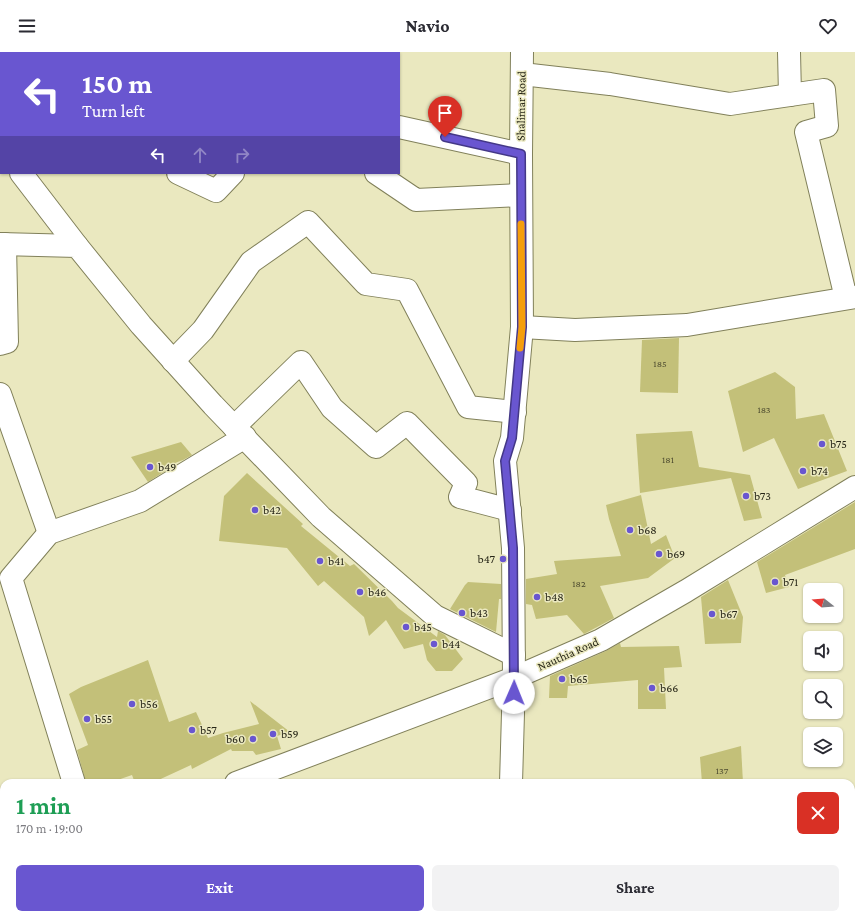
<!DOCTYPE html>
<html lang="en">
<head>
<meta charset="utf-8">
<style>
	:root { --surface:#fff; --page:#f2f2f3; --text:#2b2b33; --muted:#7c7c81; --accent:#6956d0 }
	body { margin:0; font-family:"Crimson Pro",serif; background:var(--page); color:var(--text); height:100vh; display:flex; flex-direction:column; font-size:15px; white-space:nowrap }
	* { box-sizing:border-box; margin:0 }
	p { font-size:13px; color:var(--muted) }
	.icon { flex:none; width:22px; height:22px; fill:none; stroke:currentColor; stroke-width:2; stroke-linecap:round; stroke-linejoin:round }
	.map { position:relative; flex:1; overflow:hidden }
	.details { position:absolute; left:0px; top:727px; width:855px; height:140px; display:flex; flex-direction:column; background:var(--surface); border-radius:12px 12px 0 0; box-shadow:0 1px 3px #0004 }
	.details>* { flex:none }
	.hud { position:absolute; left:0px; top:0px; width:400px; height:122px; box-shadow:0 1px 3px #0004; background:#6956d0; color:#fff; overflow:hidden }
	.needle { width:26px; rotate:287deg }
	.fabs { position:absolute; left:803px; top:531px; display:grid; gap:8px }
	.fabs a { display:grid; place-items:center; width:40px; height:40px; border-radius:6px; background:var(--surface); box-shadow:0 1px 3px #0004; font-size:20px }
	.pin { position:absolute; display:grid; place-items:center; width:34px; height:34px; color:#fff; margin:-41px -17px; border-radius:50% 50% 50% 0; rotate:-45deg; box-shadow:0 0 4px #0007 }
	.pin .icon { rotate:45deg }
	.me { position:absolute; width:44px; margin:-22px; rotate:1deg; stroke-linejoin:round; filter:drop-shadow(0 0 3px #0008) }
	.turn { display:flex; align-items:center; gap:14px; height:84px; padding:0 16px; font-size:18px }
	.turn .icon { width:52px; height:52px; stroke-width:2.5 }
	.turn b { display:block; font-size:28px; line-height:34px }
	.lanes { display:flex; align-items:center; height:38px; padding:0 16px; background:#0003; justify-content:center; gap:20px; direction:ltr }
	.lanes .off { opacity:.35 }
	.round { display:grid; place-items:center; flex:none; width:42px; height:42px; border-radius:6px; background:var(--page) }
	.head { display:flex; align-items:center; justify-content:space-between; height:68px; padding:0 16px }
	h1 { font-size:24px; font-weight:700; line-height:30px; color:#1e9e55 }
	.primary-button { display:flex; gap:8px; margin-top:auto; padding:8px 16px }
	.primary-button a { flex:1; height:46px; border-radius:6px; background:var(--accent); color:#fff; font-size:16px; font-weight:700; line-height:46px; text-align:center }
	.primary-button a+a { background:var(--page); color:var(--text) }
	header { display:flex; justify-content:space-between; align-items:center; height:52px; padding:0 16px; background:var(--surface); font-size:18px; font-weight:700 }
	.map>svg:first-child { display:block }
	.building { fill:#c3c079 }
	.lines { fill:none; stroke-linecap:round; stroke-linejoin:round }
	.minor-casing { stroke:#81805a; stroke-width:24 }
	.major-casing { stroke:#81805a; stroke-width:24 }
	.minor { stroke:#fff; stroke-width:22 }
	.major { stroke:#fff; stroke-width:22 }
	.route-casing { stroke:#443887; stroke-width:10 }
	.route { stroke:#6956d0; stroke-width:7 }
	.slow { stroke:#f59e0b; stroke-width:7 }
	.poi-dot { fill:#6956d0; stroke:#eae8bf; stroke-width:1.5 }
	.labels { text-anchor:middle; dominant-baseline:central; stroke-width:3; stroke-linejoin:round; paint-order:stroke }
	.number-label { font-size:10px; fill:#4e4c30 }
	.street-label { font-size:12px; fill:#272617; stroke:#eae8bf }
	.poi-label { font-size:12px; fill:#272617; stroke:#eae8bf; text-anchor:start }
</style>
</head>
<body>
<header><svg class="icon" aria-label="menu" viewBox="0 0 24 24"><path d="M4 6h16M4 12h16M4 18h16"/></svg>Navio<svg class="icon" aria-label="heart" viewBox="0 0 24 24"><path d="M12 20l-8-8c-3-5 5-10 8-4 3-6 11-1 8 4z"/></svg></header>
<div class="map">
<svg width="855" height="867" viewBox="0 0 855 867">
	<rect width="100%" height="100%" fill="#eae8bf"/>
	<g class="building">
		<polygon points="679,286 678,341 640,340 642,288"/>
		<polygon points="775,320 795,335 796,367 824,362 847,419 798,437 774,386 743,400 728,339"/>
		<polygon points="692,379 699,415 750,423 762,466 744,469 731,426 640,441 636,382"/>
		<polygon points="181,390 192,403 183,408 162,416 165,419 148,430 131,405"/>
		<polygon points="247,421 303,472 301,474 350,514 354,512 392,549 398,556 437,585 438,579 445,583 463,607 452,619 436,619 427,608 423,592 404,597 386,568 369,584 364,565 324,529 318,534 287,496 219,489 224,444"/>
		<polygon points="641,443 651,492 666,483 675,506 648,526 600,534 614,566 584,582 567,563 536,567 532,553 526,552 526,527 557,522 554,509 621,504 609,467 606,453"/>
		<polygon points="855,450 855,497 785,523 789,535 766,541 757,510"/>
		<polygon points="728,528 743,565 741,591 705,592 701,545"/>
		<polygon points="468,530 501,532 501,547 499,547 496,580 450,557 465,533"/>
		<polygon points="620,591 621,595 679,594 682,615 664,616 666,657 638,657 638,628 568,634 567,646 549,646 550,624 606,599"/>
		<polygon points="148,608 169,670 196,660 208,686 223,681 259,672 250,649 290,680 277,684 281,697 256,703 253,699 232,699 231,697 192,717 191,713 152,731 135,731 132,723 109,731 86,731 77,698 88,693 69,642 81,635"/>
		<polygon points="741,694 743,731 702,731 700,705"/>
	</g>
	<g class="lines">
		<defs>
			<g id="minor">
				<polyline points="142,0 142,1"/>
				<polyline points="278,0 280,1"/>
				<polyline points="789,0 790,43"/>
				<polyline points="205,1 205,0"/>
				<polyline points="522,22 610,32 730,52 824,38 827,74 806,80 846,246"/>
				<polyline points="399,75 521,102"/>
				<polyline points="0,99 1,100"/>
				<polyline points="21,121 77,194"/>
				<polyline points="178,121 216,139 233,121"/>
				<polyline points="376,121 416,148 521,143"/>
				<polyline points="0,192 77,194 141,273 213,353 321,465 435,564 514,603"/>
				<polyline points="522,275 575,278 687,273 855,245"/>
				<polyline points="0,292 7,290 5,192"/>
				<polyline points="173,309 203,278 251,210 308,170 366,232 407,238 468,355 515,360"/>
				<polyline points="0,342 49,481"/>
				<polyline points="234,375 301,310 332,356 376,395 407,371 466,431 460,445 510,458"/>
				<polyline points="74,731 11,526 49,481 140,449 245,385"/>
				<polyline points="511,731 514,626 513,496 505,409 512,386 522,275 521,102 522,0"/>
				<polyline points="507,867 507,863"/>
			</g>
			<g id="major">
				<polyline points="236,731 514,626 601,588 686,539 855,435"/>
				<polyline points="0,819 4,818"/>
			</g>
		</defs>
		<use href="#minor" class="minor-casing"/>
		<use href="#major" class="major-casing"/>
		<use href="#minor" class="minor"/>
		<use href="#major" class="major"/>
	</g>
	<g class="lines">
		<defs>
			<polyline id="route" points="445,85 521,102 522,275 512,386 505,409 513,496 514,641"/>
		</defs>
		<use href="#route" class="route-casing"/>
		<use href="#route" class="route"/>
		<polyline class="slow" points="520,296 522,275 521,172"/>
	</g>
	<g class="poi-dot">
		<circle cx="822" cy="392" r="4"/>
		<circle cx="150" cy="415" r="4"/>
		<circle cx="803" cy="419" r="4"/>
		<circle cx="746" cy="444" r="4"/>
		<circle cx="255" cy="458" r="4"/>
		<circle cx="630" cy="478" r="4"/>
		<circle cx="659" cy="502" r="4"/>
		<circle cx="503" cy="507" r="4"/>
		<circle cx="320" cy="509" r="4"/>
		<circle cx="775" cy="530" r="4"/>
		<circle cx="360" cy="540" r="4"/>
		<circle cx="537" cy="545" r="4"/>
		<circle cx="462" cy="561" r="4"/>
		<circle cx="712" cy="562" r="4"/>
		<circle cx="406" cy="575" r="4"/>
		<circle cx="434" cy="592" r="4"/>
		<circle cx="562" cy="627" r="4"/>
		<circle cx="652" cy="636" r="4"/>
		<circle cx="132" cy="652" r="4"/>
		<circle cx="87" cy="667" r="4"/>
		<circle cx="192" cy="678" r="4"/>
		<circle cx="273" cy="682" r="4"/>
		<circle cx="253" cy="687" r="4"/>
	</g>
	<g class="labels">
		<g class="number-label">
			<text x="660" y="311">185</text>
			<text x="764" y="357">183</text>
			<text x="668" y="407">181</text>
			<text x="579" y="531">182</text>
			<text x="722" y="718">137</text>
		</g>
		<g class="street-label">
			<text transform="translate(521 54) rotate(-89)">Shalimar Road</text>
			<text transform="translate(568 602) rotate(-24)">Nauthia Road</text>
		</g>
		<g class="poi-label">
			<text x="830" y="392">b75</text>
			<text x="158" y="415">b49</text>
			<text x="811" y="419">b74</text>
			<text x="754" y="444">b73</text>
			<text x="263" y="458">b42</text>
			<text x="638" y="478">b68</text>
			<text x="667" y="502">b69</text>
			<text x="495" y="507" text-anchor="end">b47</text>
			<text x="328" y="509">b41</text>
			<text x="783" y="530">b71</text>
			<text x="368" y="540">b46</text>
			<text x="545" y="545">b48</text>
			<text x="470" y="561">b43</text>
			<text x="720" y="562">b67</text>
			<text x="414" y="575">b45</text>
			<text x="442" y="592">b44</text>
			<text x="570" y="627">b65</text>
			<text x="660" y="636">b66</text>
			<text x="140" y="652">b56</text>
			<text x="95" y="667">b55</text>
			<text x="200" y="678">b57</text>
			<text x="281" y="682">b59</text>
			<text x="245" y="687" text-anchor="end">b60</text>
		</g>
	</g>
</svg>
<div class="fabs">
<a><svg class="needle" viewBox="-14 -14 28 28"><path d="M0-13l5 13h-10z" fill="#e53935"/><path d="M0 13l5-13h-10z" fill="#7c7c81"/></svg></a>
<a><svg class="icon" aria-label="sound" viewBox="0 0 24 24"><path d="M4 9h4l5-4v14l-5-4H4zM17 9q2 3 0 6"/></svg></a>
<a><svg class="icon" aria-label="search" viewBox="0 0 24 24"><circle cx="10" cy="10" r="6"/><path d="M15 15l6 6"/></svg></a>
<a><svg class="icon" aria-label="layers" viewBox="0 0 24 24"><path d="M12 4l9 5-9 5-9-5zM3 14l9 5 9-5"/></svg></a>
</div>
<div class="pin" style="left:445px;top:85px;background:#d93025"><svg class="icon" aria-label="arrive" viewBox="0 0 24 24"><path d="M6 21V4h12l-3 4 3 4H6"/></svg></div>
<svg class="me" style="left:514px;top:641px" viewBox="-20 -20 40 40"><circle r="19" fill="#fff"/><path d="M0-13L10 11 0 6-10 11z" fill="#6956d0"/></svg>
<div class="hud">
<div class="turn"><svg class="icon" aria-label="left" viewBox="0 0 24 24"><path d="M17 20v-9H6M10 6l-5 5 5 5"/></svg><div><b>150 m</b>Turn left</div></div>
<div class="lanes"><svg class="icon" aria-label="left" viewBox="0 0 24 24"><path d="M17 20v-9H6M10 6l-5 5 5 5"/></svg><svg class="icon off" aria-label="ahead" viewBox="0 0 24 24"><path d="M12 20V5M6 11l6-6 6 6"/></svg><svg class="icon off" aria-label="right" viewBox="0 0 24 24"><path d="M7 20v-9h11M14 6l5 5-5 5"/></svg></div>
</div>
<section class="details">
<div class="head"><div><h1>1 min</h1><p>170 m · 19:00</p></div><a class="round" style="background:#d93025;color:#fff"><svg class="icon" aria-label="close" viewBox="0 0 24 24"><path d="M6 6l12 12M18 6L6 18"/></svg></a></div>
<div class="primary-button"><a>Exit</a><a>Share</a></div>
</section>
</div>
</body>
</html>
